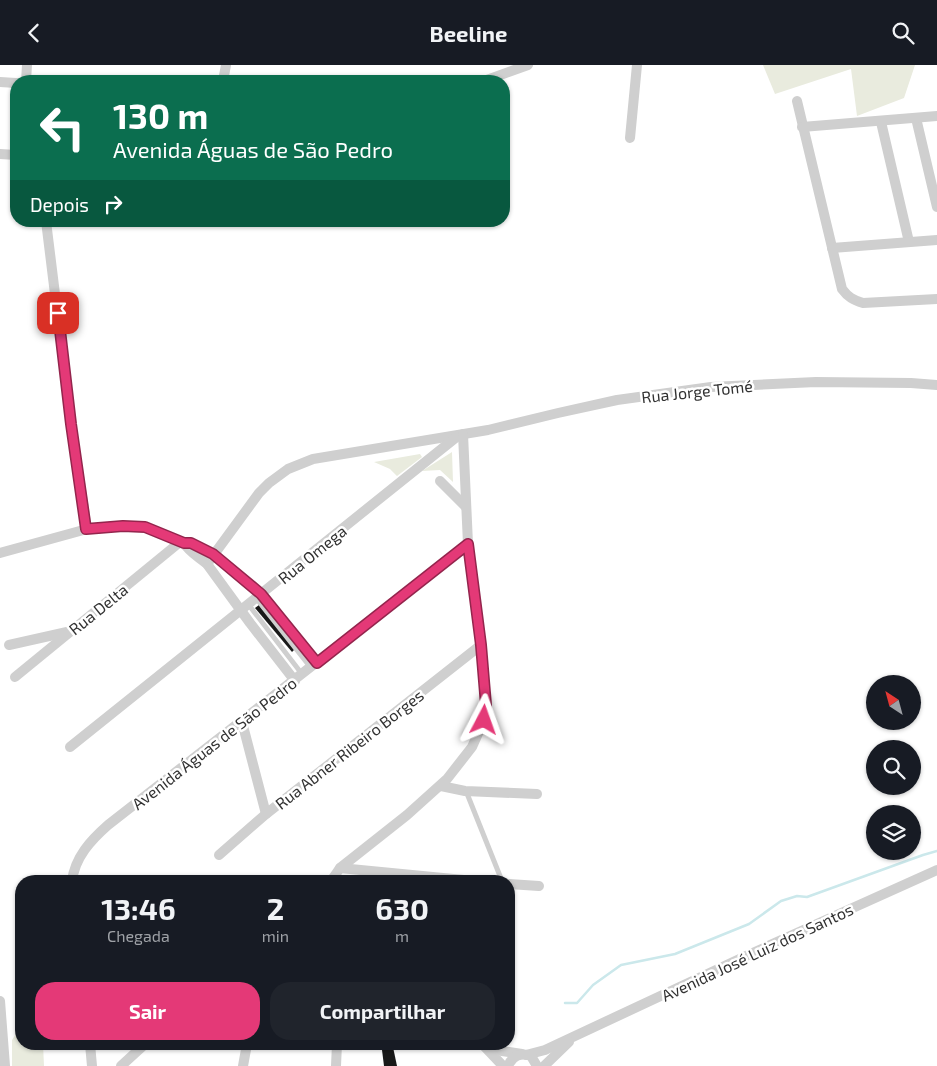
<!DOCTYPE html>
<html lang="pt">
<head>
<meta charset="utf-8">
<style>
	:root { --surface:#171b24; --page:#20242c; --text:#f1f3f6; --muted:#9ea1a6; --accent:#e43977 }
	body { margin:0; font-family:"Exo 2",sans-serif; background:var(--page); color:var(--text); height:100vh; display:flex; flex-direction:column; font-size:19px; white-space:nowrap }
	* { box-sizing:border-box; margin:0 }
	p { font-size:16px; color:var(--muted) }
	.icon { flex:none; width:28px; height:28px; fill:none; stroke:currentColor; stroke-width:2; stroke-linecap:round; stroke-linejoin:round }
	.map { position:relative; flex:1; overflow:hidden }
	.drawer { position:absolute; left:15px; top:810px; width:500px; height:175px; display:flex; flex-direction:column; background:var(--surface); border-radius:20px; box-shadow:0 1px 4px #0004 }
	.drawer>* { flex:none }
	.banner { position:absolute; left:10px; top:10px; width:500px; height:152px; border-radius:20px; box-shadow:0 1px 4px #0004; background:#0b6e4f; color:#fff; overflow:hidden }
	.needle { width:32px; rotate:324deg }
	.tools { position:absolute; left:866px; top:610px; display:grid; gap:10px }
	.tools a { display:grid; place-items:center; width:55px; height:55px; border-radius:50%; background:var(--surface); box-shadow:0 1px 4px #0004; font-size:25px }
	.pin { position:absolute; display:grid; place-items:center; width:42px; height:42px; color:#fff; margin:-21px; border-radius:10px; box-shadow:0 2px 8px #0006 }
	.me { position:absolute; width:55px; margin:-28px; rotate:4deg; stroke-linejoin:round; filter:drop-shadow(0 0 4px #0008) }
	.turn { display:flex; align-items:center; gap:18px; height:105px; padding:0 20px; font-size:22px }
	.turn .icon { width:65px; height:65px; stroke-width:2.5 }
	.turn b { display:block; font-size:35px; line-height:42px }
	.then { display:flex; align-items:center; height:48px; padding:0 20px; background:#0003; gap:10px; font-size:19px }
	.eta { display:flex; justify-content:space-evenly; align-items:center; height:85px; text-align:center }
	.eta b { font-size:30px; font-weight:700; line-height:35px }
	.button { display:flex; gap:10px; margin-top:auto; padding:10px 20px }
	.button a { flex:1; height:58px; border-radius:20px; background:var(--accent); color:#fff; font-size:20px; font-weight:700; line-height:58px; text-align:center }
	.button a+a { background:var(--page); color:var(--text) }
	header { display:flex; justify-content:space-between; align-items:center; height:65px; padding:0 20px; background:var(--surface); font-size:22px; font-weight:700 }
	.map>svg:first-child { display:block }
	.green { fill:#e9ebde }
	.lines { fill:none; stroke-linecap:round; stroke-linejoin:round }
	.stream { stroke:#cbe8eb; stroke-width:2.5 }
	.building { fill:#191919 }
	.service { stroke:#cfcfcf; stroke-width:5 }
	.minor { stroke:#cfcfcf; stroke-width:10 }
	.route-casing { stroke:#94254d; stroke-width:12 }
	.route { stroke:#e43977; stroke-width:9 }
	.labels { text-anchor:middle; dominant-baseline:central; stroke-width:5; stroke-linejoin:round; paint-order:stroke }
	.street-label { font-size:16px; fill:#323232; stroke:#fff }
</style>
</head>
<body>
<header><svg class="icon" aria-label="back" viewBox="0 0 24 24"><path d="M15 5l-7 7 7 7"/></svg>Beeline<svg class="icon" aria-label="search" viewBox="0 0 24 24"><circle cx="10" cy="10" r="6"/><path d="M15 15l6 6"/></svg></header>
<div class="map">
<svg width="937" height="1001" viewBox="0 0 937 1001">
	<rect width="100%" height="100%" fill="#fff"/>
	<g class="green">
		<polygon points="763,0 915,0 904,33 857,51 851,4 775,29"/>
		<polygon points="452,387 453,417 440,405 422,406"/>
		<polygon points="420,389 422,392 397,411 390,404 374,397"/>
		<polygon points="21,961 21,979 43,979 44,1001 12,1001 12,975"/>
	</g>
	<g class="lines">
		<polyline class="stream" points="565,938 577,938 593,920 621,900 675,889 749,859 781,836 797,831 807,832 923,790 937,786"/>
	</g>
	<g class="building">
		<polygon points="259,540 295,584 292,587 255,543"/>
		<polygon points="393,982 397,1001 384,1001 382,985"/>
	</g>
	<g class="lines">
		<g class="service">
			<polyline points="256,533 311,603"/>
			<polyline points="248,539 302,609"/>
			<polyline points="466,726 502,816"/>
		</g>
		<g class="minor">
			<polyline points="26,16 27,0"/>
			<polyline points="223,16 226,0"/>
			<polyline points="484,16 528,0"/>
			<polyline points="0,17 16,18"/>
			<path d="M797,36L842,224C848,232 853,235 863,238L937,234"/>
			<polyline points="916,53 937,142"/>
			<polyline points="881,57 909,177"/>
			<polyline points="802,62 937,51"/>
			<polyline points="630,73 637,0"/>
			<polyline points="0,89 16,90"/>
			<polyline points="46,156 71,359 87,464"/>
			<polyline points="832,183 937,175"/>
			<polyline points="440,416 466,442"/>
			<path d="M184,478C189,487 199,492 207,499L250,558L295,616"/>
			<polyline points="0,488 87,464 123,461 145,462 184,478 191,478 213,489 261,529 317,598"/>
			<polyline points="207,499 259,428 269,418 288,404 313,394 488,365 558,348 617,335 711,322 816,317 911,318 937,320"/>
			<polyline points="9,580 67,567"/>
			<polyline points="15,612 180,477"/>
			<polyline points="242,657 266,749"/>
			<polyline points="70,682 459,370"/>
			<polyline points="441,721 465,726 537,729"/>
			<polyline points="219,790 266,749 481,580"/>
			<polyline points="340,803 474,816"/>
			<path d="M72,816C75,792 91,775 108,760L468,479"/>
			<polyline points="331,816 340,803 407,750 447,714 472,682 484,655 486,640 481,580 468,479 463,369"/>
			<polyline points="509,819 539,821"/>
			<polyline points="0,936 5,1001"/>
			<polyline points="90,979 92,1001"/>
			<polyline points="483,979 502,986 522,989"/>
			<polyline points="485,982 503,1001"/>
			<polyline points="526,990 545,985 746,891 937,805"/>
			<polyline points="121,1001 145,979"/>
			<polyline points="243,1001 247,979"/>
			<polyline points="336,1001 337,979"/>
			<path d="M508,1001C512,991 521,987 531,991L537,1001"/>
			<polyline points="544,1001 569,977"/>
		</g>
	</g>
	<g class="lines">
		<defs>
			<polyline id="route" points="58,248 71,359 86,464 123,461 145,462 184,478 191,478 213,489 261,529 317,598 468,479 481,580 486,640 484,655"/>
		</defs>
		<use href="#route" class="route-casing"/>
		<use href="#route" class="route"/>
	</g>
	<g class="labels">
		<g class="street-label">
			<text transform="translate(697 326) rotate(-6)">Rua Jorge Tomé</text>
			<text transform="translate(312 489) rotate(-39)">Rua Omega</text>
			<text transform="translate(98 544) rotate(-39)">Rua Delta</text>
			<text transform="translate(214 678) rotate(-38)">Avenida Águas de São Pedro</text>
			<text transform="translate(349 684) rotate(-38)">Rua Abner Ribeiro Borges</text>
			<text transform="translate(757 887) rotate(-25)">Avenida José Luiz dos Santos</text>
		</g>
	</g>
</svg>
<div class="tools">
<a><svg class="needle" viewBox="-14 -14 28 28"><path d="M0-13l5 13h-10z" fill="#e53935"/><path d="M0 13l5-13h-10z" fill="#9ea1a6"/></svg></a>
<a><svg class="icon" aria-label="search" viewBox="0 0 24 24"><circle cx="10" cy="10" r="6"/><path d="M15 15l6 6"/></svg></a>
<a><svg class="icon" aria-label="layers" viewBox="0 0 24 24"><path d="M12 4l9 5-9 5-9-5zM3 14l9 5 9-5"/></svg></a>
</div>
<div class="pin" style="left:58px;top:248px;background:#d93025"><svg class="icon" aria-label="arrive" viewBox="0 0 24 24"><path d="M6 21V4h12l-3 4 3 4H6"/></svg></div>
<svg class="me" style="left:484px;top:655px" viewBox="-20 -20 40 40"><path d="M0-17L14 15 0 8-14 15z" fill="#e43977" stroke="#fff" stroke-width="4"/></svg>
<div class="banner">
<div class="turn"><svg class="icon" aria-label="left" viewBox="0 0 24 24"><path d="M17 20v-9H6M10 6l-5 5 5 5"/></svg><div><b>130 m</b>Avenida Águas de São Pedro</div></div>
<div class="then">Depois<svg class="icon" aria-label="right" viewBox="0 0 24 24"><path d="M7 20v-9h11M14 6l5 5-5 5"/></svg></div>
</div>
<section class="drawer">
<div class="eta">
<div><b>13:46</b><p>Chegada</p></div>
<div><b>2</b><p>min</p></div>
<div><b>630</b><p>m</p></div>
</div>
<div class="button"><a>Sair</a><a>Compartilhar</a></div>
</section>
</div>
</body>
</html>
